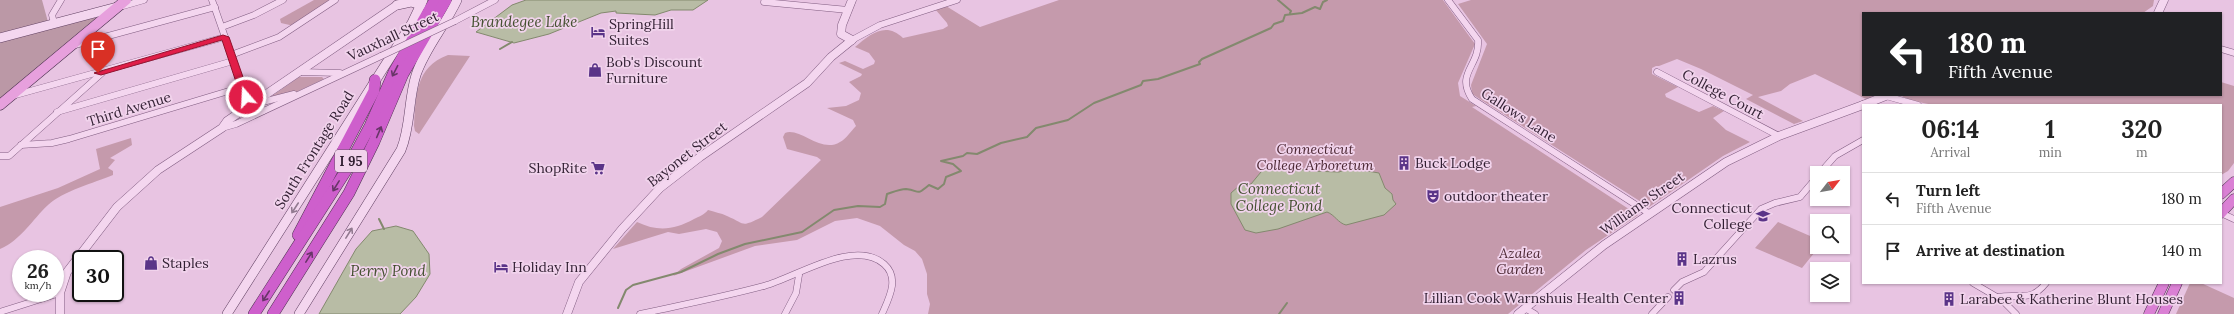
<!DOCTYPE html>
<html lang="en">
<head>
<meta charset="utf-8">
<style>
	:root { --surface:#fff; --page:#f2f2f2; --text:#222; --muted:#767676; --line:#e0e0e0 }
	body { margin:0; font-family:Lora,serif; background:var(--page); color:var(--text); height:100vh; display:flex; flex-direction:column; font-size:15px; white-space:nowrap }
	* { box-sizing:border-box; margin:0 }
	p { font-size:13px; color:var(--muted) }
	.icon { flex:none; width:22px; height:22px; fill:none; stroke:currentColor; stroke-width:2; stroke-linecap:round; stroke-linejoin:round }
	.map { position:relative; flex:1; overflow:hidden }
	.side { position:absolute; left:1862px; top:104px; width:360px; height:180px; display:flex; flex-direction:column; background:var(--surface); border-radius:0px; box-shadow:0 1px 3px #0004 }
	.side>* { flex:none }
	.guide { position:absolute; left:1862px; top:12px; width:360px; height:84px; border-radius:0px; box-shadow:0 1px 3px #0004; background:#202124; color:#fff; overflow:hidden }
	.needle { width:26px; rotate:59deg }
	.controls { position:absolute; left:1810px; top:166px; display:grid; gap:8px }
	.controls a { display:grid; place-items:center; width:40px; height:40px; border-radius:0px; background:var(--surface); box-shadow:0 1px 3px #0004; font-size:20px }
	.speed { position:absolute; left:12px; top:250px; display:flex; gap:8px; font-size:20px; font-weight:700; text-align:center }
	.speed>* { display:grid; place-content:center; width:52px; height:52px; border-radius:50%; background:var(--surface); box-shadow:0 1px 3px #0004; line-height:1 }
	.speed small { font-size:10px; font-weight:400 }
	.speed .limit { border:2px solid #111; border-radius:6px; background:#fff; color:#111 }
	.pin { position:absolute; display:grid; place-items:center; width:34px; height:34px; color:#fff; margin:-41px -17px; border-radius:50% 50% 50% 0; rotate:-45deg; box-shadow:0 0 4px #0007 }
	.pin .icon { rotate:45deg }
	.me { position:absolute; width:44px; margin:-22px; rotate:341deg; stroke-linejoin:round; filter:drop-shadow(0 0 3px #0008) }
	.turn { display:flex; align-items:center; gap:14px; height:84px; padding:0 20px; font-size:18px }
	.turn .icon { width:52px; height:52px; stroke-width:2.5 }
	.turn b { display:block; font-size:28px; line-height:34px }
	.eta { display:flex; justify-content:space-evenly; align-items:center; height:68px; text-align:center }
	.eta b { font-size:24px; font-weight:700; line-height:28px }
	ul { padding:0; list-style:none }
	li { display:flex; align-items:center; gap:12px; height:52px; padding:0 20px; border-top:1px solid var(--line) }
	li div { flex:1 }
	li b { display:block; font-size:15px }
	li em { font-style:normal }
	.map>svg:first-child { display:block }
	.green { fill:#c59aac }
	.cemetery { fill:#bb98a6 }
	.water { fill:#b8bca5; stroke:#83896e }
	.lines { fill:none; stroke-linecap:round; stroke-linejoin:round }
	.stream { stroke:#83896e; stroke-width:2 }
	.minor-casing { stroke:#805d81; stroke-width:7 }
	.tertiary-casing { stroke:#805d81; stroke-width:9 }
	.secondary-casing { stroke:#614062; stroke-width:10 }
	.primary-casing { stroke:#4c314f; stroke-width:11 }
	.trunk-casing { stroke:#4c314f; stroke-width:11 }
	.motorway-casing { stroke:#4c314f; stroke-width:12 }
	.minor { stroke:#f4d6ef; stroke-width:6 }
	.tertiary { stroke:#f4d6ef; stroke-width:8 }
	.secondary { stroke:#f4d6ef; stroke-width:9 }
	.primary { stroke:#e7a0dd; stroke-width:10 }
	.trunk { stroke:#da80d4; stroke-width:10 }
	.motorway { stroke:#ce5fcc; stroke-width:11 }
	.minor-bridge-casing { stroke:#805d81; stroke-width:7; stroke-linecap:butt }
	.minor-bridge { stroke:#f4d6ef; stroke-width:6 }
	.oneway { stroke:#683568 }
	.oneway2 { stroke:#927a90 }
	.route { fill:#e11d48; stroke:#92132f }
	.labels { text-anchor:middle; dominant-baseline:central; stroke-width:3.5; stroke-linejoin:round; paint-order:stroke }
	.shield { fill:#f1d3ec; stroke:#6b556a; stroke-width:1 }
	.shield-label { font-size:13px; font-weight:bold; fill:#311f32 }
	.poi-label { font-size:14px; fill:#311f32; stroke:#f1d3ec; text-anchor:start }
	.street-label { font-size:14px; fill:#311f32; stroke:#f1d3ec }
	.park-label { font-size:14px; font-style:italic; fill:#4c2833; stroke:#f1d3ec }
	.water-label { font-size:15px; font-style:italic; fill:#445030; stroke:#f1d3ec }
</style>
</head>
<body>
<div class="map">
<svg width="2234" height="314" viewBox="0 0 2234 314">
	<rect width="100%" height="100%" fill="#e8c4e2"/>
	<g class="green">
		<polygon points="314,0 333,0 294,26 281,23 280,19"/>
		<path d="M1059,0H1443L1475,44L1458,83L1460,96L1476,106L1472,107L1638,215L1586,250L1508,314H928L930,304L927,294V274L922,259L915,251L904,245L880,226L857,218L835,221L797,240L755,246L673,276L681,269L719,248L722,241L717,232L706,229L679,234L668,232L613,249L637,222C658,232 674,230 694,219C700,216 704,215 708,210C714,212 721,213 727,216C746,224 740,228 762,217L821,160L817,157L787,149L783,137L785,133C800,127 821,154 840,142C846,139 851,131 856,126L853,120L827,108L846,106L859,100L861,93L849,82L861,76L862,74L839,63L845,61L863,69L874,64L875,61L869,53L855,47C870,34 886,21 903,38L943,29L948,26L947,23L935,9L946,6L980,27Z"/>
		<polygon points="1471,0 2154,0 2153,6 2143,13 1863,13 1863,95 1875,95 1866,99 1815,74 1790,84 1781,91 1758,97 1803,121 1794,124 1746,99 1753,95 1701,69 1677,59 1659,66 1656,66 1652,68 1652,74 1678,87 1665,94 1666,97 1699,112 1713,106 1724,111 1713,118 1726,130 1750,142 1723,156 1649,207 1472,94 1471,85 1487,44 1458,4"/>
		<path d="M448,55L470,56L419,134L415,131L414,126C416,96 415,67 448,55Z"/>
		<polygon points="299,77 322,77 324,79 294,93 269,98"/>
		<polygon points="2221,82 2234,86 2234,163 2228,171 2221,175 2221,105 1933,105 1909,100 1900,95 2221,95"/>
		<path d="M131,138L132,145L110,158L115,160L108,168L113,171V175C94,183 63,191 48,205C32,220 21,240 0,249V207L58,188L100,169L96,149Z"/>
		<polygon points="1778,222 1817,239 1817,247 1819,247 1802,268 1755,248"/>
		<polygon points="2190,283 2201,283 2234,298 2234,314 2176,314"/>
	</g>
	<g class="cemetery">
		<polygon points="0,0 42,0 48,22 0,34"/>
		<polygon points="94,18 98,18 0,99 0,40 80,19"/>
	</g>
	<g class="water">
		<polygon points="526,0 708,0 693,10 671,10 655,15 616,13 616,11 601,13 549,34 514,43 476,32 512,5"/>
		<path d="M1274,165L1310,171L1339,172L1350,168L1379,173L1385,188L1392,194L1393,200L1396,204L1384,215L1346,225C1338,223 1335,215 1327,212L1278,229L1256,233L1245,230L1231,204V193L1239,186L1251,184L1266,166Z"/>
		<polygon points="396,226 413,231 429,254 430,274 416,297 400,314 319,314 356,249 372,231"/>
	</g>
	<g class="lines">
		<g class="stream">
			<polyline points="1278,0 1291,11 1290,13"/>
			<polyline points="500,49 512,42"/>
			<polyline points="379,219 384,229"/>
			<path d="M618,308L626,290L633,285L681,272L718,254L745,244L802,232L834,210L858,206L880,207L885,204L887,194C893,192 900,189 906,189C920,190 915,197 929,185L938,189L944,184L946,177L961,171L953,164L941,161L963,156L967,153L977,154L1001,143L1027,137L1036,128L1068,120L1094,103L1141,85L1143,81L1158,79L1200,64L1199,62L1202,59L1271,28L1274,24L1283,21L1285,15L1302,13L1315,7L1320,9L1323,2L1327,0"/>
			<polyline points="1279,314 1287,303"/>
		</g>
		<defs>
			<g id="minor">
				<polyline points="212,0 246,97 252,104 260,106 263,111"/>
				<path d="M1448,0L1478,40C1480,66 1455,73 1472,99L1650,214"/>
				<polyline points="764,2 848,10"/>
				<polyline points="123,6 144,0"/>
				<polyline points="455,21 495,0"/>
				<polyline points="54,23 52,15 61,0"/>
				<polyline points="222,27 254,15 283,0"/>
				<polyline points="852,40 880,25 957,0"/>
				<polyline points="75,45 215,7"/>
				<polyline points="2221,49 2234,53"/>
				<polyline points="231,55 279,37 335,0"/>
				<polyline points="300,72 340,73"/>
				<polyline points="1657,72 1779,136"/>
				<polyline points="12,96 225,37"/>
				<polyline points="1886,96 1918,105"/>
				<polyline points="255,104 294,94"/>
				<polyline points="57,112 233,61"/>
				<polyline points="222,128 236,124 381,56"/>
				<polyline points="21,145 52,143 69,139 242,87"/>
				<polyline points="0,156 9,156 102,73"/>
				<polyline points="1820,173 1835,156 1863,140"/>
				<polyline points="2221,213 2234,219"/>
				<polyline points="1973,283 2002,300 2016,314"/>
				<polyline points="1674,290 1682,282 1704,272 1761,209 1775,203 1800,197 1817,177"/>
				<path d="M1998,297C2019,293 2030,303 2046,283"/>
				<polyline points="1525,308 1535,314"/>
				<polyline points="0,312 60,293"/>
				<path d="M640,314C682,305 723,297 764,286C797,277 854,238 884,264C900,278 889,298 882,314"/>
				<polyline points="785,314 796,293 799,275"/>
				<polyline points="1652,314 1668,297"/>
			</g>
			<g id="tertiary">
				<polyline points="852,0 842,25 841,34 852,40"/>
				<polyline points="2158,13 2164,0"/>
				<polyline points="1863,105 1888,95"/>
				<polyline points="60,314 60,293 67,272 117,207 158,170 222,128 227,121 397,5"/>
				<polyline points="567,314 579,282 622,229 660,188 700,157 807,83 831,57 852,40"/>
				<polyline points="1518,314 1604,245 1726,162 1779,136 1863,105"/>
			</g>
			<g id="secondary">
				<polyline points="397,5 411,2 421,5"/>
				<polyline points="0,38 117,7"/>
				<polyline points="227,314 412,23 423,0"/>
				<path d="M299,314L401,150C411,126 408,100 416,75C425,48 445,26 457,0"/>
			</g>
			<polyline id="primary" points="0,105 126,0"/>
			<g id="trunk">
				<polyline points="2221,194 2234,182"/>
				<polyline points="2221,213 2234,199"/>
				<polyline points="2149,314 2164,283"/>
				<polyline points="2163,314 2177,283"/>
			</g>
			<g id="motorway">
				<polyline points="298,235 374,91 375,80"/>
				<polyline points="254,314 347,169 370,126 394,72 435,0"/>
				<polyline points="273,314 349,193 374,142 403,74 446,0"/>
			</g>
		</defs>
		<use href="#minor" class="minor-casing"/>
		<use href="#tertiary" class="tertiary-casing"/>
		<use href="#secondary" class="secondary-casing"/>
		<use href="#primary" class="primary-casing"/>
		<use href="#trunk" class="trunk-casing"/>
		<use href="#motorway" class="motorway-casing"/>
		<use href="#minor" class="minor"/>
		<use href="#tertiary" class="tertiary"/>
		<use href="#secondary" class="secondary"/>
		<use href="#primary" class="primary"/>
		<use href="#trunk" class="trunk"/>
		<use href="#motorway" class="motorway"/>
		<defs>
			<polyline id="minor-bridge" points="381,56 455,21"/>
		</defs>
		<use href="#minor-bridge" class="minor-bridge-casing"/>
		<use href="#minor-bridge" class="minor-bridge"/>
	</g>
	<defs><path id="oneway-shaft" d="M-6 0H5M1.5-3L5.5 0L1.5 3" fill="none" stroke-width="1.6" stroke-linecap="round" stroke-linejoin="round"/></defs>
	<g class="oneway">
		<use href="#oneway-shaft" transform="translate(395 71) rotate(117)"/>
		<use href="#oneway-shaft" transform="translate(379 132) rotate(-67)"/>
		<use href="#oneway-shaft" transform="translate(336 186) rotate(122)"/>
		<use href="#oneway-shaft" transform="translate(309 257) rotate(-58)"/>
		<use href="#oneway-shaft" transform="translate(266 296) rotate(123)"/>
	</g>
	<g class="oneway2">
		<use href="#oneway-shaft" transform="translate(295 208) rotate(123)"/>
		<use href="#oneway-shaft" transform="translate(349 233) rotate(-58)"/>
	</g>
	<polygon class="route" points="223,35 229,37 250,97 249,99 241,97 222,40 101,75 94,73"/>
	<defs>
		<symbol id="hotel-bare" viewBox="-9 -9 18 18"><path d="M-6-4.5h1.5V1H6V5H4.5V3h-9V5H-6ZM-4 0a1.8 1.8 0 1 1 3.6 0ZM.5 0V-2.5h3Q6-2.5 6 0Z" fill="#5a3488" stroke="#f1d3ec" stroke-width="2.5" paint-order="stroke"/></symbol>
		<symbol id="shop-bare" viewBox="-9 -9 18 18"><path d="M-5-2.5h2.3a2.7 3.5 0 0 1 5.4 0H5L5.5 6h-11ZM-1.5-2.5h3a1.5 2.3 0 0 0-3 0Z" fill="#5a3488" stroke="#f1d3ec" stroke-width="2.5" paint-order="stroke"/></symbol>
		<symbol id="building-bare" viewBox="-9 -9 18 18"><path d="M-4-6H4V6H1V3H-1V6H-4ZM-2.5-4.3h1.7v1.8h-1.7ZM.8-4.3h1.7v1.8H.8ZM-2.5-1h1.7V.8h-1.7ZM.8-1h1.7V.8H.8Z" fill="#5a3488" stroke="#f1d3ec" stroke-width="2.5" paint-order="stroke"/></symbol>
		<symbol id="supermarket-bare" viewBox="-9 -9 18 18"><path d="M-6-5.5h2.5l.6 2H6L4.5 2H-2.5L-4.4-4H-6ZM-1.5 3.2a1.3 1.3 0 1 0 .1 0ZM3 3.2a1.3 1.3 0 1 0 .1 0Z" fill="#5a3488" stroke="#f1d3ec" stroke-width="2.5" paint-order="stroke"/></symbol>
		<symbol id="theatre-bare" viewBox="-9 -9 18 18"><path d="M-5-5.5Q0-4 5-5.5V0Q5 5 0 6Q-5 5-5 0ZM-3.3-2.5H-1v1.5H-3.3ZM1-2.5H3.3v1.5H1ZM-2.8 1Q0 5.5 2.8 1Z" fill="#5a3488" stroke="#f1d3ec" stroke-width="2.5" paint-order="stroke"/></symbol>
		<symbol id="university-bare" viewBox="-9 -9 18 18"><path d="M0-5L7-2L0 1L-7-2ZM-4 1L0 2.5L4 1V4Q0 6-4 4Z" fill="#5a3488" stroke="#f1d3ec" stroke-width="2.5" paint-order="stroke"/></symbol>
	</defs>
	<g fill-rule="evenodd">
		<use href="#hotel-bare" x="588" y="22" width="20" height="20"/>
		<use href="#shop-bare" x="585" y="60" width="20" height="20"/>
		<use href="#building-bare" x="1394" y="153" width="20" height="20"/>
		<use href="#supermarket-bare" x="588" y="158" width="20" height="20"/>
		<use href="#theatre-bare" x="1423" y="186" width="20" height="20"/>
		<use href="#university-bare" x="1753" y="206" width="20" height="20"/>
		<use href="#building-bare" x="1672" y="249" width="20" height="20"/>
		<use href="#shop-bare" x="141" y="253" width="20" height="20"/>
		<use href="#hotel-bare" x="491" y="257" width="20" height="20"/>
		<use href="#building-bare" x="1669" y="288" width="20" height="20"/>
		<use href="#building-bare" x="1939" y="289" width="20" height="20"/>
	</g>
	<g class="labels">
		<rect class="shield" x="335" y="150" width="32" height="22" rx="3"/>
		<g class="shield-label">
			<text x="351" y="161">I 95</text>
		</g>
		<g class="poi-label">
			<text x="609" y="24">SpringHill<tspan x="609" dy="16">Suites</tspan></text>
			<text x="606" y="62">Bob's Discount<tspan x="606" dy="16">Furniture</tspan></text>
			<text x="1415" y="163">Buck Lodge</text>
			<text x="587" y="168" text-anchor="end">ShopRite</text>
			<text x="1444" y="196">outdoor theater</text>
			<text x="1752" y="208" text-anchor="end">Connecticut<tspan x="1752" dy="16">College</tspan></text>
			<text x="1693" y="259">Lazrus</text>
			<text x="162" y="263">Staples</text>
			<text x="512" y="267">Holiday Inn</text>
			<text x="1668" y="298" text-anchor="end">Lillian Cook Warnshuis Health Center</text>
			<text x="1960" y="299">Larabee &amp; Katherine Blunt Houses</text>
		</g>
		<g class="street-label">
			<text transform="translate(393 36) rotate(-25)">Vauxhall Street</text>
			<text transform="translate(1723 94) rotate(28)">College Court</text>
			<text transform="translate(129 109) rotate(-17)">Third Avenue</text>
			<text transform="translate(1519 115) rotate(33)">Gallows Lane</text>
			<text transform="translate(314 150) rotate(-58)">South Frontage Road</text>
			<text transform="translate(687 154) rotate(-38)">Bayonet Street</text>
			<text transform="translate(1642 203) rotate(-35)">Williams Street</text>
		</g>
		<g class="park-label">
			<text x="1315" y="149">Connecticut<tspan x="1315" dy="16">College Arboretum</tspan></text>
			<text x="1520" y="253">Azalea<tspan x="1520" dy="16">Garden</tspan></text>
		</g>
		<g class="water-label">
			<text x="524" y="21">Brandegee Lake</text>
			<text x="1279" y="188">Connecticut<tspan x="1279" dy="17">College Pond</tspan></text>
			<text x="388" y="270">Perry Pond</text>
		</g>
	</g>
</svg>
<div class="controls">
<a><svg class="needle" viewBox="-14 -14 28 28"><path d="M0-13l5 13h-10z" fill="#e53935"/><path d="M0 13l5-13h-10z" fill="#767676"/></svg></a>
<a><svg class="icon" aria-label="search" viewBox="0 0 24 24"><circle cx="10" cy="10" r="6"/><path d="M15 15l6 6"/></svg></a>
<a><svg class="icon" aria-label="layers" viewBox="0 0 24 24"><path d="M12 4l9 5-9 5-9-5zM3 14l9 5 9-5"/></svg></a>
</div>
<div class="speed"><div>26<small>km/h</small></div><div class="limit">30</div></div>
<div class="pin" style="left:98px;top:73px;background:#d93025"><svg class="icon" aria-label="arrive" viewBox="0 0 24 24"><path d="M6 21V4h12l-3 4 3 4H6"/></svg></div>
<svg class="me" style="left:246px;top:97px" viewBox="-20 -20 40 40"><circle r="17" fill="#e11d48" stroke="#fff" stroke-width="3"/><path d="M0-11L8 9 0 5-8 9z" fill="#fff"/></svg>
<div class="guide">
<div class="turn"><svg class="icon" aria-label="left" viewBox="0 0 24 24"><path d="M17 20v-9H6M10 6l-5 5 5 5"/></svg><div><b>180 m</b>Fifth Avenue</div></div>
</div>
<section class="side">
<div class="eta">
<div><b>06:14</b><p>Arrival</p></div>
<div><b>1</b><p>min</p></div>
<div><b>320</b><p>m</p></div>
</div>
<ul>
<li><svg class="icon" aria-label="left" viewBox="0 0 24 24"><path d="M17 20v-9H6M10 6l-5 5 5 5"/></svg><div><b>Turn left</b><p>Fifth Avenue</p></div><em>180 m</em></li>
<li><svg class="icon" aria-label="arrive" viewBox="0 0 24 24"><path d="M6 21V4h12l-3 4 3 4H6"/></svg><div><b>Arrive at destination</b></div><em>140 m</em></li>
</ul>
</section>
</div>
</body>
</html>
